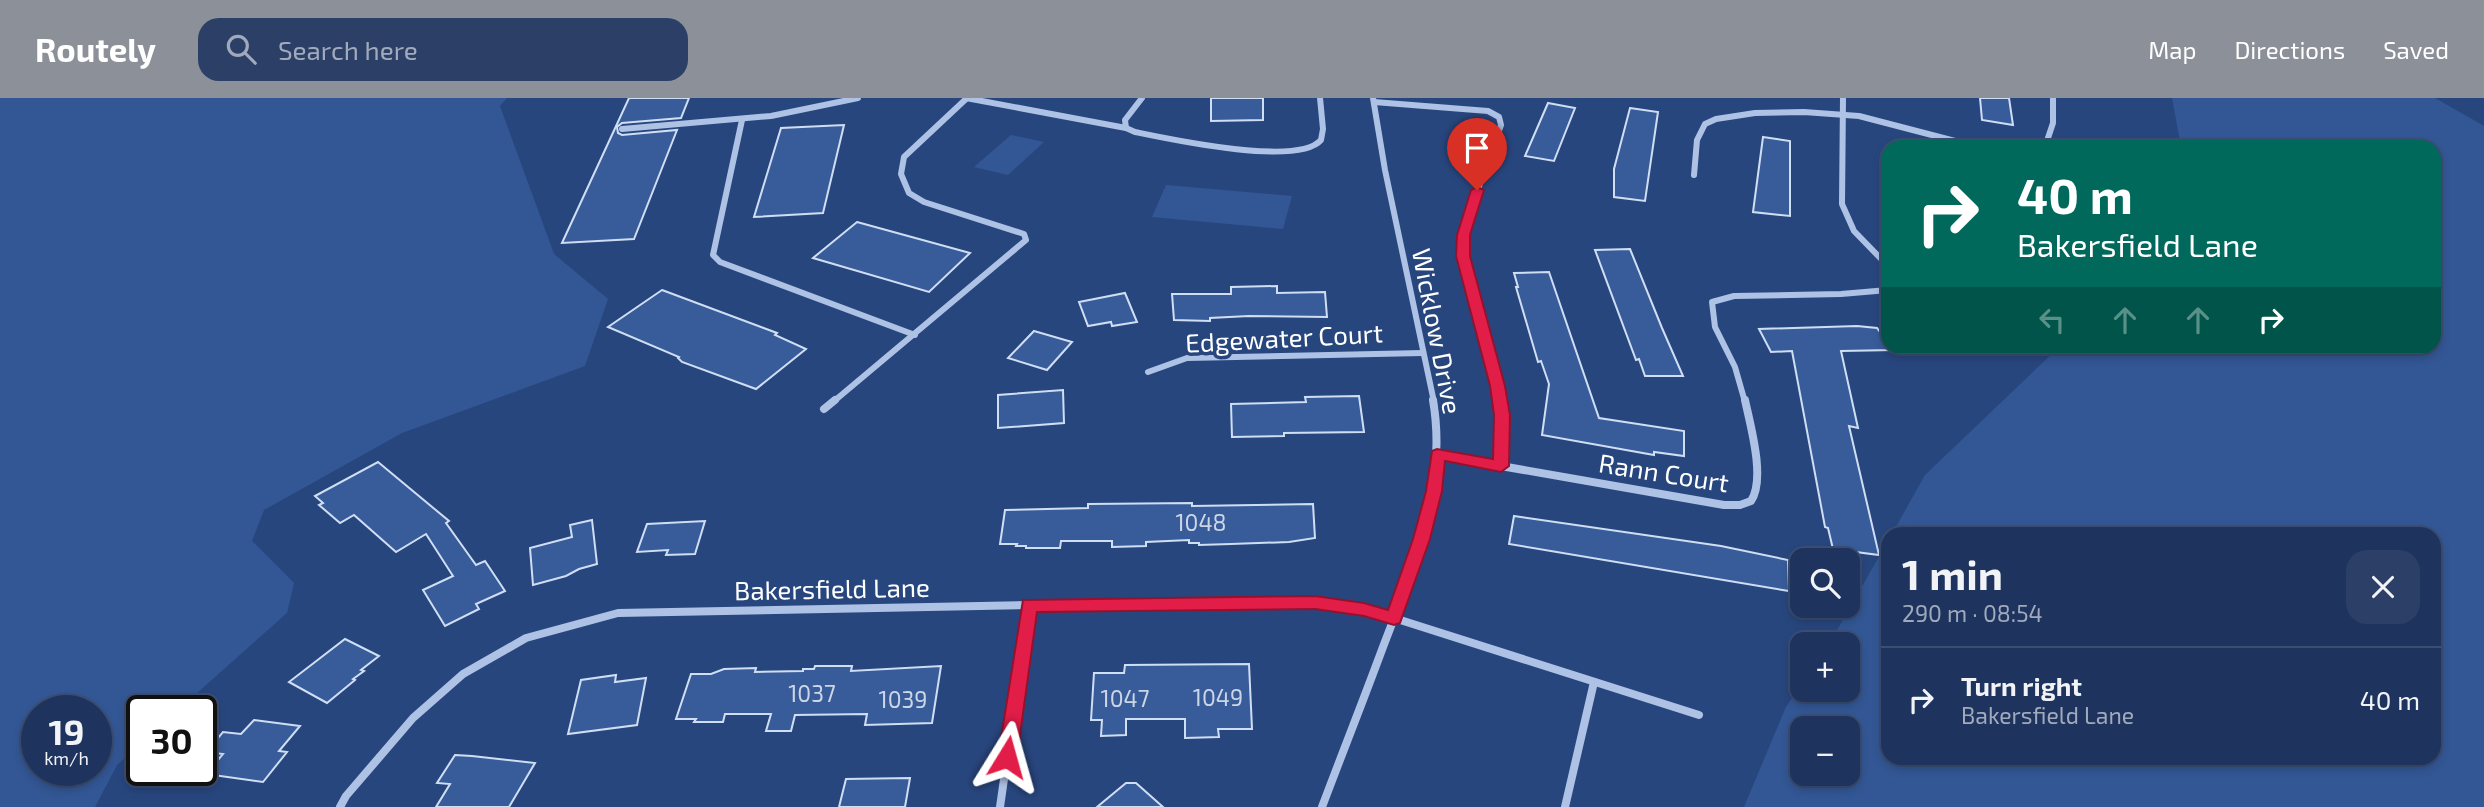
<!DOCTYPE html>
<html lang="en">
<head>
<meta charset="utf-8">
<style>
	:root { --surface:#1e345e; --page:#2b3f67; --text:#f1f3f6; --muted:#a1aabc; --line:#3c4f73; --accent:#8c9099 }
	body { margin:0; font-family:"Exo 2",sans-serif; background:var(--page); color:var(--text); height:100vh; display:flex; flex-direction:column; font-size:26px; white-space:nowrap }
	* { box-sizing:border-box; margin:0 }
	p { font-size:23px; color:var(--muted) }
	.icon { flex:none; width:38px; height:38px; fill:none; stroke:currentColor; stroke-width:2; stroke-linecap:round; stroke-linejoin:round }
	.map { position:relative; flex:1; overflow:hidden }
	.sheet { position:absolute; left:1881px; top:429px; width:560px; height:238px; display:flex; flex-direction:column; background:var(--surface); border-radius:21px; box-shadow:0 4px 10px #0003,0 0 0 2px var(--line) }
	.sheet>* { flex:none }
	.top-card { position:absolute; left:1881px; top:42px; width:560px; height:214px; border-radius:21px; box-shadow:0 4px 10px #0003,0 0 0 2px var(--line); background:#00695c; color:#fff; overflow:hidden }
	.fabs { position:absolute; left:1790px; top:450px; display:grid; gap:14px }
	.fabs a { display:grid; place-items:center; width:70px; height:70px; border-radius:14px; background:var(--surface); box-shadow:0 4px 10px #0003,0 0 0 2px var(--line); font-size:35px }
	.speed { position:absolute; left:21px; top:597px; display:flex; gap:14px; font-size:35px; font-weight:700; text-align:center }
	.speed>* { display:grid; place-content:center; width:91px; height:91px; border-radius:50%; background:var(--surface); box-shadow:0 4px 10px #0003,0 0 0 2px var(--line); line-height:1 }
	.speed small { font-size:18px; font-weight:400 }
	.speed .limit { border:4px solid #111; border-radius:10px; background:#fff; color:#111 }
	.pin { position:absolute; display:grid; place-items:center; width:60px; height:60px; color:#fff; margin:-72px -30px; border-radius:50% 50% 50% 0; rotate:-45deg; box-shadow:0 0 7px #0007 }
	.pin .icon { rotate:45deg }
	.me { position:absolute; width:77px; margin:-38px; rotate:8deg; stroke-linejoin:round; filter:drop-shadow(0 0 5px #0008) }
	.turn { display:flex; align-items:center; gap:24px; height:147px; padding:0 21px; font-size:32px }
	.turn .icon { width:91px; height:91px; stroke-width:2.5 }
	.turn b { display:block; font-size:49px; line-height:60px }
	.lanes { display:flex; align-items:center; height:66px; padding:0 21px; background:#0003; justify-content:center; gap:35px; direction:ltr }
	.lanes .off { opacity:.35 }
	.round { display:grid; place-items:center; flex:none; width:74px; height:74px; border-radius:21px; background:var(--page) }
	.overview { display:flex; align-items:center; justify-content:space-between; height:119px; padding:0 21px }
	h1 { font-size:42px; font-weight:700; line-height:52px }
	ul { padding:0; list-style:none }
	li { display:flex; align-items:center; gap:21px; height:105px; padding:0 21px; border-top:2px solid var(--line) }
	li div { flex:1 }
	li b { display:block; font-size:26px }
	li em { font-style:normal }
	header { display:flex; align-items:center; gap:42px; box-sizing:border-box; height:98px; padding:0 35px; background:var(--accent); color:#fff }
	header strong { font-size:33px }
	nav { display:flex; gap:38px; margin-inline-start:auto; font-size:24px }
	.search { width:490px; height:63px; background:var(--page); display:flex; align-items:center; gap:18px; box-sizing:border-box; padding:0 24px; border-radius:21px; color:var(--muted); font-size:26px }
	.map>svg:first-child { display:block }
	.green { fill:#335795; fill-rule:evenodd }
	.building { fill:#385c9a; stroke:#d0def4; stroke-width:2 }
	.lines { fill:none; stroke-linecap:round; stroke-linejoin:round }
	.street-far1 { stroke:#aec2e5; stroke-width:6 }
	.street { stroke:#aec2e5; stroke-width:8 }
	.route { fill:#e11d48; stroke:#92132f; stroke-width:2 }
	.labels { text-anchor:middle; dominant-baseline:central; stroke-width:7; stroke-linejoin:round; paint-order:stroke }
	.number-label { font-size:23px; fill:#cdd6e6 }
	.street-label { font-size:26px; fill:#fff; stroke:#28467e }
</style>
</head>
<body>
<header>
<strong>Routely</strong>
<div class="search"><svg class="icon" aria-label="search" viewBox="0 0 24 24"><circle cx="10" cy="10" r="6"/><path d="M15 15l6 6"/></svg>Search here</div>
<nav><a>Map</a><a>Directions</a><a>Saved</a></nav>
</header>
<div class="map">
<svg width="2484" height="709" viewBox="0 0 2484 709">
	<rect width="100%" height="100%" fill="#28467e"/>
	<g class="green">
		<path d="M0,0H507L500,8L554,156L608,201L585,268L402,335L264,412L252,443L294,485L287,515L178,612H142V645L117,667L95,709H0ZM96,612V672H37V612Z"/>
		<path d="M2172,0H2435L2484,28V709H1744L1786,609L1802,585V592H1848V546H1829L1888,443V660H2434V436H1892L1925,377L2059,249L2434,248V49H2181ZM1848,630V676H1802V630Z"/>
		<polygon points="1011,37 1044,44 1008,77 974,69"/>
		<polygon points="1166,87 1292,98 1283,131 1152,119"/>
	</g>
	<g class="building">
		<polygon points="629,0 689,0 681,20 622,25 617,29 618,35 622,37 677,32 634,141 562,145"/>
		<polygon points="1211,0 1263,0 1263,22 1211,23"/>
		<polygon points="1980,0 2009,0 2013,27 1982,22"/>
		<polygon points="1548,5 1575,10 1554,63 1525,58"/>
		<polygon points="1630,10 1658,14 1645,103 1614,99 1614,71"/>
		<polygon points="844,27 823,115 754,119 781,30"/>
		<polygon points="1763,39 1790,43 1790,118 1753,114"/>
		<polygon points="857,124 970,155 929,194 813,160"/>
		<polygon points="1630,151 1662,230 1683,278 1645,278 1639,261 1636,262 1595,152"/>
		<polygon points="1549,174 1599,320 1684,333 1684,358 1654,354 1654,357 1542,337 1549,286 1541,263 1538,264 1516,189 1518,189 1514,175"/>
		<polygon points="1277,188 1277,195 1325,194 1327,219 1249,218 1210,220 1210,223 1174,222 1172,196 1231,196 1231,189"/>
		<polygon points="662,192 777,235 775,237 806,251 756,291 682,264 678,260 679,259 608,229"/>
		<polygon points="1125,195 1137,224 1112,228 1111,224 1088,228 1079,204"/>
		<polygon points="1857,228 1877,230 1893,252 1841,253 1858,330 1849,328 1879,457 1833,451 1828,430 1825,429 1792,253 1771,254 1759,231"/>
		<polygon points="1034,233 1072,244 1047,272 1008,260"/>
		<polygon points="1063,292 1064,325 998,330 998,297"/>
		<polygon points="1359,298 1364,334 1284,335 1284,338 1232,339 1231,306 1306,304 1305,299"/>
		<polygon points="378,364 449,423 446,425 476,467 485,463 505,493 476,506 479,511 445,528 423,492 453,478 426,436 396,454 354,417 340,425 319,407 323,405 315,398"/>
		<polygon points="1192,405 1192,408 1313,406 1315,440 1289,444 1231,446 1199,447 1199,445 1189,445 1189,442 1146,444 1146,448 1112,449 1112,443 1061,443 1060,450 1026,450 1026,448 1016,448 1017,446 1000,446 1005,412 1088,410 1088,406"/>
		<polygon points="1514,418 1721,448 1788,462 1789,493 1509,446"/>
		<polygon points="592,422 597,466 579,471 566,478 533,487 530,450 572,439 570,427"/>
		<polygon points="705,423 695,456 666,457 668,452 637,454 647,426"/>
		<polygon points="345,541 379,558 361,572 364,573 353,581 355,582 327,605 289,584"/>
		<polygon points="1249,566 1252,631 1218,631 1219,639 1185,640 1185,621 1126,621 1126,637 1101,638 1102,622 1091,622 1094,575 1124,575 1125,567"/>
		<polygon points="815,568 852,568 851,573 941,568 932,625 865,627 867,616 795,617 791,633 766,633 771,616 725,616 723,624 694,624 696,621 676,621 691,576 711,576 724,571 756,570 755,574 803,573 803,571 814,571"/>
		<polygon points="616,577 615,584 646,580 637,627 568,636 581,582"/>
		<polygon points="254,622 300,628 279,653 287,654 263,684 206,676 223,656 206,654 223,634 241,636"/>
		<polygon points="455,657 472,658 535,665 509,709 436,709 450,686 437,685"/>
		<polygon points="910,680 905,709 839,709 846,681"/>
		<polygon points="1126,685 1136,685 1163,709 1097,709"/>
	</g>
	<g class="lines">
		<g class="street-far1">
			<polyline points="966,0 1126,30"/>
			<path d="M1142,0L1125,22L1126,30L1135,34C1169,41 1298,69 1321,42L1323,31L1320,0"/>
			<polyline points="1373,0 1385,72 1434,304"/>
			<polyline points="1843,0 1842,106 1854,133 1888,168"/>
			<polyline points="1374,4 1488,13 1499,19 1501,27 1472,108 1463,158 1491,262 1499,304"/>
			<polyline points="742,22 713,157 720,164 915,237"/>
			<polyline points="622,31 771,18 858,0"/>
			<polyline points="2045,49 2053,25 2053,0"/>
			<polyline points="1694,77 1697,42 1705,26 1716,21 1755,15 1804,14 1859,18 1978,49"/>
			<polyline points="1148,274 1187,260 1423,255"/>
			<polyline points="833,304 1026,142 1024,136 924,104 909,95 901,76 904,59 967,0"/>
			<polyline points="1745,304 1735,269 1715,229 1712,204 1734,198 1841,196 1888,192"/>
		</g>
		<g class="street">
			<polyline points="1498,302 1501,368"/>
			<polyline points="824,311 835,302"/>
			<path d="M1438,357L1724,407H1740L1751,403C1766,381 1750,326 1745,302"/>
			<polyline points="340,709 346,698 413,620 463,576 526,540 618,515 1029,507 1328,505 1394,520 1699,617"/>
			<polyline points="1000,709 1029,507"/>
			<path d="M1322,709C1342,656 1363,603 1383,549C1413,470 1448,389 1433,302"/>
			<polyline points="1565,709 1594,584"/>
		</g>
	</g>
	<polygon class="route" points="1477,89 1484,92 1470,137 1470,158 1505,288 1510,317 1509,368 1501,374 1445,363 1442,393 1430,441 1400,525 1394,527 1364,518 1315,511 1037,514 1017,659 1014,664 1007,667 1000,664 998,659 1023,502 1315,498 1364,505 1388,512 1413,441 1426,393 1432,353 1437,351 1493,361 1494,317 1490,288 1456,158 1457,137 1471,92"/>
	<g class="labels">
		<g class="number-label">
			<text x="1201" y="424">1048</text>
			<text x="812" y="595">1037</text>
			<text x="1218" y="599">1049</text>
			<text x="1125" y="600">1047</text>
			<text x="903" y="601">1039</text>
		</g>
		<g class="street-label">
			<text transform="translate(1438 233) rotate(79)">Wicklow Drive</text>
			<text transform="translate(1284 239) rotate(-3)">Edgewater Court</text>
			<text transform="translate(1664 374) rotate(9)">Rann Court</text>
			<text transform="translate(832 490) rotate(-1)">Bakersfield Lane</text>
		</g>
	</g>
</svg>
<div class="fabs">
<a><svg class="icon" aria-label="search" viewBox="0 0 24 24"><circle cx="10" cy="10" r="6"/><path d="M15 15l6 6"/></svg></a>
<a>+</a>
<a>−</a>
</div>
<div class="speed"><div>19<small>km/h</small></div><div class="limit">30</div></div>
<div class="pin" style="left:1477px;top:92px;background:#d93025"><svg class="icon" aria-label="arrive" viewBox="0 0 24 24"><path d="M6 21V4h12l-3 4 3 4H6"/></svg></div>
<svg class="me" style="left:1007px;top:659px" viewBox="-20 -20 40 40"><path d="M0-17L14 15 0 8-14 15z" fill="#e11d48" stroke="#fff" stroke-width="4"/></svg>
<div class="top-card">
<div class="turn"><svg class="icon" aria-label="right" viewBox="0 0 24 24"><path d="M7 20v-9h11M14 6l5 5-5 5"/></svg><div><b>40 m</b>Bakersfield Lane</div></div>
<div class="lanes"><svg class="icon off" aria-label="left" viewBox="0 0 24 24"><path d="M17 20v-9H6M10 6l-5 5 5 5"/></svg><svg class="icon off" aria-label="ahead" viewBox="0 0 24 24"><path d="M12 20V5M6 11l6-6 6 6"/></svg><svg class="icon off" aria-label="ahead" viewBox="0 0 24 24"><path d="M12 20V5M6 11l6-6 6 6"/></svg><svg class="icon" aria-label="right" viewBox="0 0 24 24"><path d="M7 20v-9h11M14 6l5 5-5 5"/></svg></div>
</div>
<section class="sheet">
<div class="overview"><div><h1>1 min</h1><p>290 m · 08:54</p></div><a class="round"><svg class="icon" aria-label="close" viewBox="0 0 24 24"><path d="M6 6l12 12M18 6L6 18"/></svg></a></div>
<ul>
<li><svg class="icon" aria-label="right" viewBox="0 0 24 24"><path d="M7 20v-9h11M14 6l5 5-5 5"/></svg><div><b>Turn right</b><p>Bakersfield Lane</p></div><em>40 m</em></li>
</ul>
</section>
</div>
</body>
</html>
